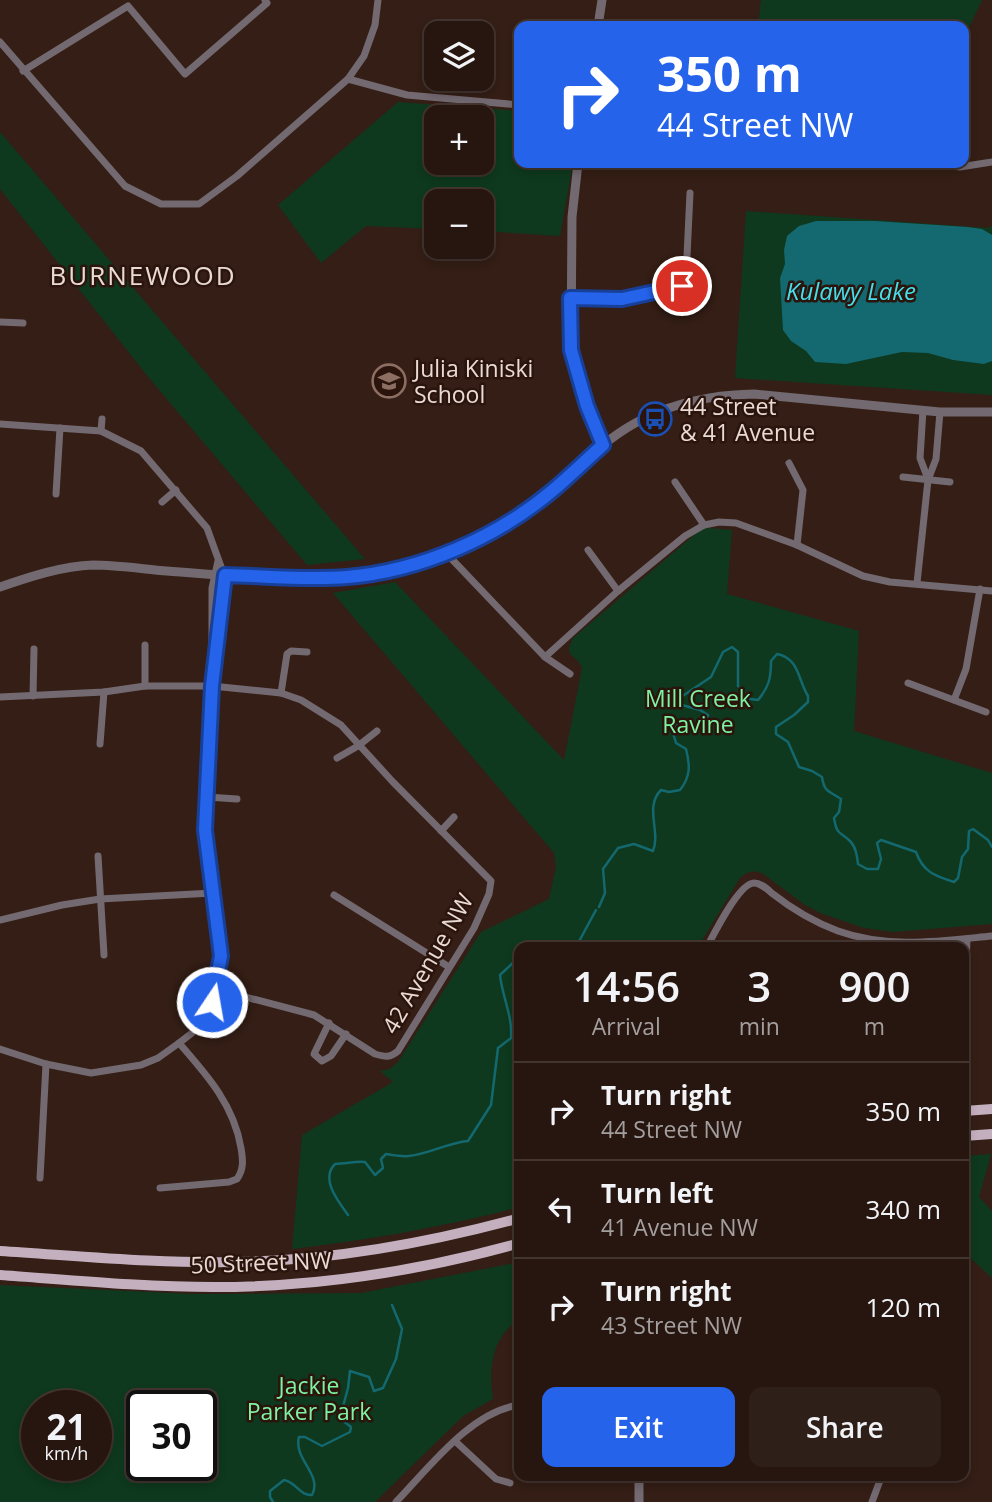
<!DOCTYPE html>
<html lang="en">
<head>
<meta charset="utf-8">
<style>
	:root { --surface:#271610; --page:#2f1f19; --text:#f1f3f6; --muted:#a49f9f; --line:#433530; --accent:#2563eb }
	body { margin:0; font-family:"Open Sans",sans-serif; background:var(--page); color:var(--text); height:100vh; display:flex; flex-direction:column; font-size:26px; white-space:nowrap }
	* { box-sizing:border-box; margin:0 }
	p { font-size:23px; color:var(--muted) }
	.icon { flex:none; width:38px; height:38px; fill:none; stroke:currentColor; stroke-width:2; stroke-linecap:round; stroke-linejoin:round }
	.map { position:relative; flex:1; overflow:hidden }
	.sheet { position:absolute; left:514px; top:942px; width:455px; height:539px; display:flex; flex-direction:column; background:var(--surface); border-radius:14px; box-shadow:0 4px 10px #0003,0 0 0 2px var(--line) }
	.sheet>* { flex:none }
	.top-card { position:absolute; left:514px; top:21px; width:455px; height:147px; border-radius:14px; box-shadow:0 4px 10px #0003,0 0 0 2px var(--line); background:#2563eb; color:#fff; overflow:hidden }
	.controls { position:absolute; left:424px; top:21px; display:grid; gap:14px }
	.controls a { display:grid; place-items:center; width:70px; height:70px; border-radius:14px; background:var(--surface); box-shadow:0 4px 10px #0003,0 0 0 2px var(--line); font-size:35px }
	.speed { position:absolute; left:21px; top:1390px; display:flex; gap:14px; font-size:35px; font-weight:700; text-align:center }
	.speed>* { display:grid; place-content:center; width:91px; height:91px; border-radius:50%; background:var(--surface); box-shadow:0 4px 10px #0003,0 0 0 2px var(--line); line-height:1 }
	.speed small { font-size:18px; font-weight:400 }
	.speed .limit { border:4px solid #111; border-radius:10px; background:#fff; color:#111 }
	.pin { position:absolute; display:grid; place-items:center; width:60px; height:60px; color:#fff; margin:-30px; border:4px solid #fff; border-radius:50%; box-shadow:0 2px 7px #0007 }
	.me { position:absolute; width:77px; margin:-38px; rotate:12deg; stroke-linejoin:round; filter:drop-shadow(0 0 5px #0008) }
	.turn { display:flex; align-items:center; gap:24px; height:147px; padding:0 28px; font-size:32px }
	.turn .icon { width:91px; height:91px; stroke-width:2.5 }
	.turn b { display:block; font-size:49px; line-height:60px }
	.eta { display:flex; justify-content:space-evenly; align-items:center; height:119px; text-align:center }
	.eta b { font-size:42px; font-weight:600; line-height:49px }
	.action { display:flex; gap:14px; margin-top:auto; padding:14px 28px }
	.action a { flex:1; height:80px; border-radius:14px; background:var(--accent); color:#fff; font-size:28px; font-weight:600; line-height:80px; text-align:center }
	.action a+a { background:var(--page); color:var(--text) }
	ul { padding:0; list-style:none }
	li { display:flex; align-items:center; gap:21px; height:98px; padding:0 28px; border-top:2px solid var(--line) }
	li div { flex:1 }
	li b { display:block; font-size:26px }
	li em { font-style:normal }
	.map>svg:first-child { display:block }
	.green { fill:#0e391e; fill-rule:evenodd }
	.water { fill:#14686f }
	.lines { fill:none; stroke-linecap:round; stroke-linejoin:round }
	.stream { stroke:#14686f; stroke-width:2.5 }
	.minor { stroke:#736971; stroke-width:7 }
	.tertiary { stroke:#736971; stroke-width:9 }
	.primary { stroke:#c4afbf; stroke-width:10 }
	.route-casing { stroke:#184099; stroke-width:18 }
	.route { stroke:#2563eb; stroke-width:12 }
	.labels { text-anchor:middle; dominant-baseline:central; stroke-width:5; stroke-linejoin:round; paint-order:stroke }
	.poi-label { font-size:23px; fill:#eadad4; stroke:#2a140c; text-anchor:start }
	.park-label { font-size:23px; fill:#7df3a2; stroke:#2a140c }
	.street-label { font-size:23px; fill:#eadad4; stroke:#2a140c }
	.water-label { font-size:24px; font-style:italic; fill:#46dee9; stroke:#2a140c }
	.quarter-label { font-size:26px; letter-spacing:2px; fill:#eadad4; stroke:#2a140c }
</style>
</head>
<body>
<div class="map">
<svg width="992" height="1502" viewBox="0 0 992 1502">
	<rect width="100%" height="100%" fill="#341e15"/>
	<g class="green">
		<polygon points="761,0 982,0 964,38 964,26 758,26"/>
		<path d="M398,102L520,111V163H573L560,236L481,231V201H436V229L366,226L321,263L278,205ZM481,117V163H436V117Z"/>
		<polygon points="0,132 365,559 307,565 149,378 0,189"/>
		<polygon points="746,211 988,228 992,226 992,395 735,378"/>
		<path d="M708,528L732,530L727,594L859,631L854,731L992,773V924L893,932L864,928L820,913L805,905L762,873C752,870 748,871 740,878L698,947H520V1207C444,1227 369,1240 292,1249L302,1135L393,1082L380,1071L390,1069L398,1062L481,932L549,899L556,867L554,853L333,593L395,582L564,760L582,668L578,661L570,654L569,648L573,638L700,530Z"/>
		<polygon points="991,1154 979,1197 992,1211 992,1278 964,1252 964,1156"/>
		<path d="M520,1262V1319C492,1336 488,1368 493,1399L463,1416L375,1502H0V1285L193,1294L361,1293ZM37,1405H96V1465H37ZM142,1405H201V1465H142Z"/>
	</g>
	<polygon class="water" points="816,221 875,221 968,227 982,229 992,235 992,361 984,364 953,360 928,353 902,352 846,364 815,362 806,351 791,341 783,330 780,278 785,264 784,250 787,236 799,226"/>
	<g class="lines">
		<g class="stream">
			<path d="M599,907L605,893L603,869L618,848L634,844L653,851C661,832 644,807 661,790L669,792L680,790C691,776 690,765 686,749L676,743L673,733L675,725L682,721L701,727L707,724L708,715L700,710L682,705L681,697L711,677L723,652L732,647L738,652V686L750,699L758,700C769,687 771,678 771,661L777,654C799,658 798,680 808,696V702L794,715L776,727V734L788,742L799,767L812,771L822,777C824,792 829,791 841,799L839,812L834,818C837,836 840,831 850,841C856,847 857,856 858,864L867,869H878L881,859L877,843L881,840L916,852C923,872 935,876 954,882L958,878L962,857L968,849L969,831L973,829L988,840L992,847"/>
			<polyline points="576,947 596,910"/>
			<path d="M348,1215C338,1201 320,1179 335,1164C346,1164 355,1161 365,1162L375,1175L383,1168L381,1159L386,1154C393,1155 401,1157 409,1156C429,1154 447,1143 468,1141L491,1105L498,1048L511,1038C513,1017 502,996 500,975L516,960L520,961"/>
			<path d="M273,1502L270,1497V1491L284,1480C296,1482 300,1496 312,1495C323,1475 293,1459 299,1437H305L322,1446L350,1432L351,1427L342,1420L341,1414L348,1388L350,1371L369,1377L374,1391L383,1388L396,1359L402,1329L392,1305"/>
		</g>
		<g class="minor">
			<polyline points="0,42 125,186 161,204 199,204 237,176 348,79 364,56 375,25 378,0"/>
			<polyline points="23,71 128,6 185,74 267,3 265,0"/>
			<polyline points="348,79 407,95 520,105"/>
			<polyline points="931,163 960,167 992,162"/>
			<polyline points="570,298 622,299 682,286 686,277 690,193"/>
			<polyline points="0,322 23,323"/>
			<polyline points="923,410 920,458 928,479"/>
			<path d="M0,424L101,431L141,451L207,528L224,575L213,673L205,830L221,956L212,1002L192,1033L179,1043C207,1075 234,1105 241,1148C243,1160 244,1169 237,1179L229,1182L160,1188"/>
			<polyline points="101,431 102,419"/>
			<polyline points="789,463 803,490 797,545"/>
			<polyline points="903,477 950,482"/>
			<polyline points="675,482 704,525"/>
			<polyline points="56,494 60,428"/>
			<polyline points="162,502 176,490"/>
			<polyline points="588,550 618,591"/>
			<polyline points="446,553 545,657 570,674"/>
			<polyline points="917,583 928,480 936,459 940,412"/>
			<polyline points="545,657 618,591 685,536 704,525 719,522 736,523 797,545 863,576 890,582 992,591"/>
			<polyline points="212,665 212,588 218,561"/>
			<polyline points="908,683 986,712"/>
			<polyline points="145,686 145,645"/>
			<polyline points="281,693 287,654 291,651 307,652"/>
			<polyline points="33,696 34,649"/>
			<path d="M0,697L104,692L145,686H212L281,693L301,700L341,725L392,781L491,881L489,894L474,928L398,1051C390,1058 385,1057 375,1054L314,1015L215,989"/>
			<polyline points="954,700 966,669 980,589"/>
			<polyline points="100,744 104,692"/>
			<polyline points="337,758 358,746 377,731"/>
			<polyline points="207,797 237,799"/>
			<polyline points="441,831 454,817"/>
			<polyline points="98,856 104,955"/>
			<polyline points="334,895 449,967"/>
			<polyline points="0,920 62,905 100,899 213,893"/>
			<path d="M707,947C714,934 739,883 754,883C761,883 767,889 773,894C792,909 814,922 838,931C888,949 940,941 992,936"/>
			<polyline points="964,1021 967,939"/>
			<polyline points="329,1023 314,1054 322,1061 331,1056 346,1034"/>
			<polyline points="0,1049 46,1064 91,1073 141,1065 158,1058 179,1043"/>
			<polyline points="40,1178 46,1064"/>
			<polyline points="455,1441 496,1479 510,1483"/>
			<path d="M396,1502C428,1469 472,1410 520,1405"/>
			<polyline points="872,1502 882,1475"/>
		</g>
		<g class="tertiary">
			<polyline points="598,26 602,0"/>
			<polyline points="578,163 572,217 571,350 587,406 603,445"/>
			<path d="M0,587C29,577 62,566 93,565C117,565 143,569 167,571C241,577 321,585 394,569C450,557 506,528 550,492C568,478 584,461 602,446C646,409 697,395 754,394L940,412H992"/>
			<polyline points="639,1475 639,1502"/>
		</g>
		<g class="primary">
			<polyline points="964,1111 992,1109"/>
			<polyline points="964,1136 992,1134"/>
			<path d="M0,1251C80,1256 160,1264 240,1262C335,1260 428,1243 520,1218"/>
			<path d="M0,1275C71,1280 142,1287 214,1287C318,1287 420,1271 520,1243"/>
		</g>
	</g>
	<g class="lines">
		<defs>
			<path id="route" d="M212,1002L221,956L205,830L212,686L225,575C265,576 307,580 347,577C420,571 496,538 552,491C569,477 586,460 603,445L587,406L571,350L570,298L622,299L682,286"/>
		</defs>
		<use href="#route" class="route-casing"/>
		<use href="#route" class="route"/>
	</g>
	<defs>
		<symbol id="school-ring" viewBox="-11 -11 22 22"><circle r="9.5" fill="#2a140c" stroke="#8d6e63" stroke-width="1.5"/><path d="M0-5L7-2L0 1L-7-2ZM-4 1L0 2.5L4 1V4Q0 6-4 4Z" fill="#8d6e63"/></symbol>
		<symbol id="bus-ring" viewBox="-11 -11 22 22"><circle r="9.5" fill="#2a140c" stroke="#1a4fb4" stroke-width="1.5"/><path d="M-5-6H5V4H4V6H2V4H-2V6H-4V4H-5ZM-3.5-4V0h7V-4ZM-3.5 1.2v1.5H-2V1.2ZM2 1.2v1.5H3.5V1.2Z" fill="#1a4fb4"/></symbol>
	</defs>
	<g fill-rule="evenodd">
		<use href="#school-ring" x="370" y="362" width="38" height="38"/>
		<use href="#bus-ring" x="636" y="400" width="38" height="38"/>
	</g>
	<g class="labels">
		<g class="poi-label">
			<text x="414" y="368">Julia Kiniski<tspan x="414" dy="26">School</tspan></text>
			<text x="680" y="406">44 Street<tspan x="680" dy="26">&amp; 41 Avenue</tspan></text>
		</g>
		<g class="park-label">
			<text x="698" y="698">Mill Creek<tspan x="698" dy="26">Ravine</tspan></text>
			<text x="309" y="1385">Jackie<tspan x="309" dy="26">Parker Park</tspan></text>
		</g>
		<g class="street-label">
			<text transform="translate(427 963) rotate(-60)">42 Avenue NW</text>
			<text transform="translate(261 1262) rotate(-2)">50 Street NW</text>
		</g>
		<g class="water-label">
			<text x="851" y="290">Kulawy Lake</text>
		</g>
		<g class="quarter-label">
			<text x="143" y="275">BURNEWOOD</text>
		</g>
	</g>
</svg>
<div class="controls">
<a><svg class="icon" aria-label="layers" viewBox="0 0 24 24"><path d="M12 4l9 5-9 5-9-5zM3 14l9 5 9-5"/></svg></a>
<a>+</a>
<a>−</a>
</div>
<div class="speed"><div>21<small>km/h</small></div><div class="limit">30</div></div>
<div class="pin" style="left:682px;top:286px;background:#d93025"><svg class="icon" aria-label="arrive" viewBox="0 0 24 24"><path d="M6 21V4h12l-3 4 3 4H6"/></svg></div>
<svg class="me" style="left:212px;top:1002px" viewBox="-20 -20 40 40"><circle r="17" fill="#2563eb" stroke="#fff" stroke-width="3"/><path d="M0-11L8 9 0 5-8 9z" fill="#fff"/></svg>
<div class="top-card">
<div class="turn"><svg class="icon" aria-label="right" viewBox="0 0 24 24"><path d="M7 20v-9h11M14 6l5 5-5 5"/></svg><div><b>350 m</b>44 Street NW</div></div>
</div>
<section class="sheet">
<div class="eta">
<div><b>14:56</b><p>Arrival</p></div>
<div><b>3</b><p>min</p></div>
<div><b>900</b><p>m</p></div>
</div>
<ul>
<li><svg class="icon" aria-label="right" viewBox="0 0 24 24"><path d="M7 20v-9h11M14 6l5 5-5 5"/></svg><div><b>Turn right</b><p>44 Street NW</p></div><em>350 m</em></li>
<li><svg class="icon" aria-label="left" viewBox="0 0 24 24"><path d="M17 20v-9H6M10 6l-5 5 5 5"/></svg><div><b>Turn left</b><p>41 Avenue NW</p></div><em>340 m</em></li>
<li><svg class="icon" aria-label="right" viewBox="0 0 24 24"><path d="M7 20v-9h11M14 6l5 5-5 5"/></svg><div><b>Turn right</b><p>43 Street NW</p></div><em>120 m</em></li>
</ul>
<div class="action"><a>Exit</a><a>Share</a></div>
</section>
</div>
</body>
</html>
